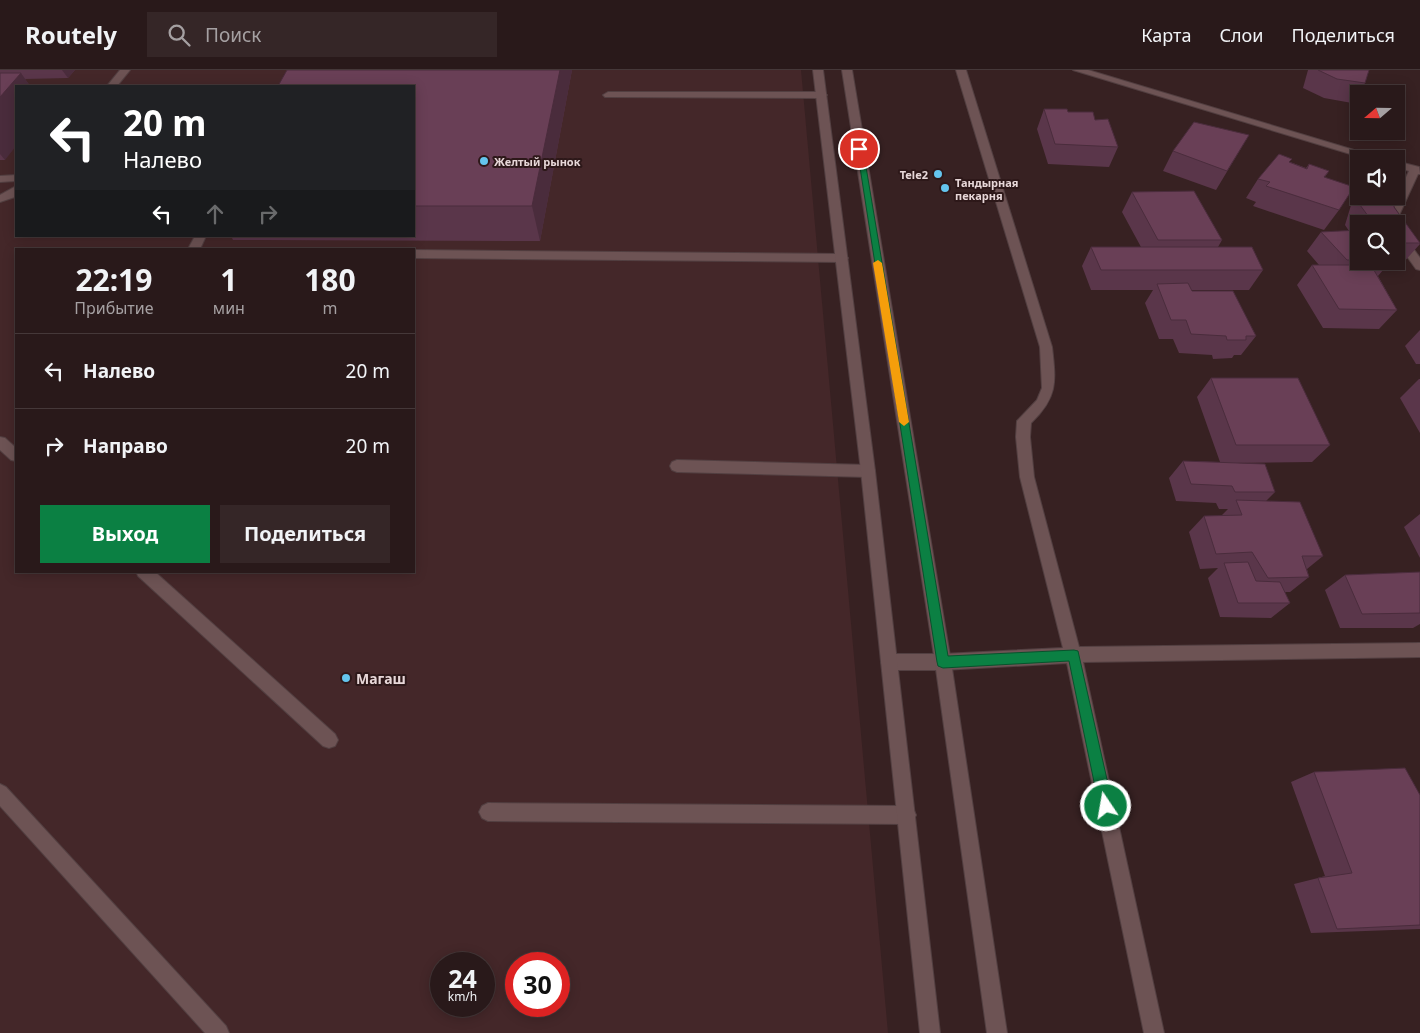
<!DOCTYPE html>
<html lang="ru">
<head>
<meta charset="utf-8">
<style>
	:root { --surface:#29191a; --page:#352627; --text:#f1f3f6; --muted:#a5a0a2; --line:#453839; --accent:#0b8043 }
	body { margin:0; font-family:"Noto Sans",sans-serif; background:var(--page); color:var(--text); height:100vh; display:flex; flex-direction:column; font-size:19px; white-space:nowrap }
	* { box-sizing:border-box; margin:0 }
	p { font-size:16px; color:var(--muted) }
	.icon { flex:none; width:28px; height:28px; fill:none; stroke:currentColor; stroke-width:2; stroke-linecap:round; stroke-linejoin:round }
	.map { position:relative; flex:1; overflow:hidden }
	.panel { position:absolute; left:15px; top:178px; width:400px; height:325px; display:flex; flex-direction:column; background:var(--surface); border-radius:0px; box-shadow:0 2px 12px #0003,0 0 0 1px var(--line) }
	.panel>* { flex:none }
	.hud { position:absolute; left:15px; top:15px; width:400px; height:152px; border-radius:0px; box-shadow:0 2px 12px #0003,0 0 0 1px var(--line); background:#202124; color:#fff; overflow:hidden }
	.needle { width:32px; rotate:250deg }
	.buttons { position:absolute; left:1350px; top:15px; display:grid; gap:10px }
	.buttons a { display:grid; place-items:center; width:55px; height:55px; border-radius:0px; background:var(--surface); box-shadow:0 2px 12px #0003,0 0 0 1px var(--line); font-size:25px }
	.speed { position:absolute; left:430px; top:882px; display:flex; gap:10px; font-size:25px; font-weight:700; text-align:center }
	.speed>* { display:grid; place-content:center; width:65px; height:65px; border-radius:50%; background:var(--surface); box-shadow:0 2px 12px #0003,0 0 0 1px var(--line); line-height:1 }
	.speed small { font-size:12px; font-weight:400 }
	.speed .limit { border:8px solid #d22; background:#fff; color:#111 }
	.pin { position:absolute; display:grid; place-items:center; width:42px; height:42px; color:#fff; margin:-21px; border:2px solid #fff; border-radius:50%; box-shadow:0 1px 5px #0007 }
	.me { position:absolute; width:55px; margin:-28px; rotate:348deg; stroke-linejoin:round; filter:drop-shadow(0 0 4px #0008) }
	.turn { display:flex; align-items:center; gap:18px; height:105px; padding:0 25px; font-size:22px }
	.turn .icon { width:65px; height:65px; stroke-width:2.5 }
	.turn b { display:block; font-size:35px; line-height:42px }
	.lanes { display:flex; align-items:center; height:48px; padding:0 25px; background:#0003; justify-content:center; gap:25px; direction:ltr }
	.lanes .off { opacity:.35 }
	.eta { display:flex; justify-content:space-evenly; align-items:center; height:85px; text-align:center }
	.eta b { font-size:30px; font-weight:700; line-height:35px }
	.primary-button { display:flex; gap:10px; margin-top:auto; padding:10px 25px }
	.primary-button a { flex:1; height:58px; border-radius:0px; background:var(--accent); color:#fff; font-size:20px; font-weight:700; line-height:58px; text-align:center }
	.primary-button a+a { background:var(--page); color:var(--text) }
	ul { padding:0; list-style:none }
	li { display:flex; align-items:center; gap:15px; height:75px; padding:0 25px; border-top:1px solid var(--line) }
	li div { flex:1 }
	li b { display:block; font-size:19px }
	li em { font-style:normal }
	header { display:flex; align-items:center; gap:30px; box-sizing:border-box; height:70px; padding:0 25px; background:var(--surface); border-bottom:1px solid var(--line) }
	header strong { font-size:24px }
	nav { display:flex; gap:28px; margin-inline-start:auto; font-size:18px }
	.search { width:350px; height:45px; background:var(--page); display:flex; align-items:center; gap:12px; box-sizing:border-box; padding:0 18px; border-radius:0px; color:var(--muted); font-size:19px }
	.map>svg:first-child { display:block }
	.built { fill:#442729; fill-rule:evenodd }
	.lines { fill:none; stroke-linecap:round; stroke-linejoin:round }
	.lane-casing { stroke:#523f41; stroke-width:2 }
	.street-casing { stroke:#523f41; stroke-width:2 }
	.secondary-casing { stroke:#523f41; stroke-width:2 }
	.lane { fill:#6d5354; fill-rule:evenodd }
	.street { fill:#6d5354; fill-rule:evenodd }
	.secondary { fill:#6d5354; fill-rule:evenodd }
	.wall { fill:#5a364a; fill-rule:evenodd }
	.shaded-wall { fill:#4a2c3c }
	.building { fill:#693f56; stroke:#4a2c3c }
	.route { fill:#0b8043; stroke:#07532c }
	.slow { fill:#f59e0b }
	.poi-dot { fill:#64c5ee; stroke:#2d1819; stroke-width:2 }
	.labels { text-anchor:middle; dominant-baseline:central; stroke-width:4; stroke-linejoin:round; paint-order:stroke }
	.far-poi-label { font-size:11px; font-weight:bold; fill:#e7d7d8; stroke:#2d1819; text-anchor:start }
	.poi-label { font-size:14px; font-weight:bold; fill:#e7d7d8; stroke:#2d1819; text-anchor:start }
</style>
</head>
<body>
<header>
<strong>Routely</strong>
<div class="search"><svg class="icon" aria-label="search" viewBox="0 0 24 24"><circle cx="10" cy="10" r="6"/><path d="M15 15l6 6"/></svg>Поиск</div>
<nav><a>Карта</a><a>Слои</a><a>Поделиться</a></nav>
</header>
<div class="map">
<svg width="1420" height="963" viewBox="0 0 1420 963">
	<rect width="100%" height="100%" fill="#372122"/>
	<path class="built" d="M0,0H801L888,963H0ZM16,16H414V166H16ZM16,179H414V501H16ZM441,894H484V936H441ZM516,894H559V936H516Z"/>
	<g class="lines">
		<defs>
			<g id="lane">
				<polygon points="120,0 130,0 117,16 107,16"/>
				<polygon points="608,22 822,22 827,25 822,28 605,27 603,25"/>
				<polygon points="16,105 16,111 0,112 0,106"/>
				<polygon points="16,116 15,127 0,132 0,125"/>
				<polygon points="414,180 842,184 848,188 842,192 414,188"/>
				<polygon points="0,367 5,368 16,378 16,391 11,390 0,380"/>
				<polygon points="677,390 868,395 873,397 875,401 873,405 868,407 677,402 672,400 670,396 672,392"/>
				<polygon points="136,501 154,501 335,664 338,670 335,676 329,678 323,676 138,506"/>
				<polygon points="0,714 6,717 226,956 229,963 205,963 0,736"/>
				<polygon points="488,733 907,736 913,739 916,745 913,751 907,754 488,751 482,748 479,742 482,736"/>
			</g>
			<g id="street">
				<path d="M956,0H966L1052,277C1056,312 1058,327 1031,353L1030,367L1034,407L1079,577L1420,573V587L1083,592L1164,963H1144L1067,593L943,600H889L883,597L881,592L883,587L889,584H943L1063,578L1020,407L1016,367L1017,351L1037,330L1042,318L1040,277Z"/>
				<polygon points="1073,0 1088,0 1384,89 1367,89"/>
				<polygon points="1396,91 1419,97 1420,104 1418,104 1395,154 1384,154 1409,101 1396,97"/>
				<polygon points="1396,160 1400,160 1420,188 1420,200 1416,199 1396,171"/>
				<polygon points="195,166 206,166 200,179 188,179"/>
			</g>
			<g id="secondary">
				<polygon points="813,0 823,0 875,401 940,963 920,963 861,401"/>
				<polygon points="842,0 852,0 951,592 1007,963 987,963 935,592"/>
			</g>
		</defs>
		<use href="#lane" class="lane-casing"/>
		<use href="#street" class="street-casing"/>
		<use href="#secondary" class="secondary-casing"/>
		<use href="#lane" class="lane"/>
		<use href="#street" class="street"/>
		<use href="#secondary" class="secondary"/>
	</g>
	<g class="wall">
		<polygon points="0,0 75,0 68,8 25,9 30,16 16,16 5,90 0,90"/>
		<polygon points="287,0 572,0 540,171 233,170 231,166 414,166 414,16"/>
		<polygon points="1308,0 1369,0 1365,13 1352,33 1324,28 1303,18"/>
		<polygon points="1044,39 1068,42 1095,50 1118,77 1109,97 1048,94 1037,59"/>
		<polygon points="1249,65 1216,120 1163,101 1173,81"/>
		<polygon points="1290,92 1306,98 1309,94 1329,101 1325,107 1339,140 1324,160 1253,136 1256,132 1246,128 1258,109"/>
		<path d="M1359,117V126H1395L1394,137L1420,174L1403,193H1389L1378,206L1397,240L1379,259L1323,258L1297,215L1312,195H1319L1307,181L1321,162L1349,161L1345,155L1355,122ZM1359,154H1396V191H1359Z"/>
		<polygon points="1132,122 1222,170 1218,177 1263,200 1249,220 1191,220 1192,221 1256,266 1241,285 1234,285 1232,288 1213,289 1212,285 1179,283 1173,269 1159,269 1145,233 1153,220 1091,220 1082,196 1091,177 1141,177 1122,142"/>
		<polygon points="1420,260 1420,294 1416,294 1405,276"/>
		<polygon points="1211,308 1330,375 1312,392 1235,393 1275,422 1266,431 1323,486 1307,499 1309,507 1290,522 1285,522 1290,533 1271,548 1220,547 1208,508 1218,498 1200,499 1189,462 1204,446 1221,446 1228,439 1219,439 1216,433 1176,431 1169,408 1183,391 1220,392 1197,327"/>
		<polygon points="1419,309 1420,309 1420,363 1400,328"/>
		<polygon points="1420,444 1420,488 1404,457"/>
		<polygon points="1420,502 1420,554 1413,558 1340,558 1325,520 1345,505"/>
		<polygon points="1314,702 1420,725 1420,859 1311,863 1294,814 1318,808 1325,806 1291,712"/>
	</g>
	<g class="shaded-wall">
		<polygon points="62,0 75,0 68,8"/>
		<polygon points="560,0 572,0 540,171 532,136"/>
		<polygon points="21,3 30,16 16,16 16,76 5,90 0,84 0,27"/>
	</g>
	<g class="building">
		<polygon points="287,0 560,0 532,136 414,136 414,16 278,16"/>
		<polygon points="1318,0 1369,0 1365,13 1337,9"/>
		<polygon points="0,3 21,3 0,27"/>
		<polygon points="1044,39 1067,39 1068,42 1093,42 1095,50 1108,49 1118,77 1055,74"/>
		<polygon points="1194,52 1249,65 1227,101 1173,81"/>
		<polygon points="1279,84 1292,89 1289,92 1307,99 1309,94 1329,101 1324,107 1354,117 1339,140 1266,116 1270,112 1258,109"/>
		<polygon points="1194,121 1222,170 1158,170 1132,122"/>
		<polygon points="1363,126 1395,126 1394,137 1420,173 1396,173 1396,154 1374,154 1360,135"/>
		<polygon points="1359,160 1359,190 1347,190 1321,162"/>
		<polygon points="1091,177 1252,177 1263,200 1101,200"/>
		<polygon points="1312,195 1371,195 1397,240 1339,239"/>
		<polygon points="1188,213 1192,221 1233,221 1256,266 1246,266 1246,270 1227,270 1226,266 1191,264 1186,250 1171,250 1157,214"/>
		<polygon points="1211,308 1298,308 1330,375 1236,375"/>
		<polygon points="1183,391 1265,394 1275,422 1235,422 1232,416 1191,414"/>
		<polygon points="1236,430 1300,432 1323,486 1302,486 1309,507 1268,508 1252,482 1216,484 1204,446 1242,445"/>
		<polygon points="1248,492 1256,511 1280,512 1290,533 1238,533 1224,493"/>
		<polygon points="1420,502 1420,543 1362,544 1345,505"/>
		<polygon points="1405,698 1420,725 1420,855 1337,859 1318,808 1352,803 1314,702"/>
	</g>
	<polygon class="route" points="857,78 863,79 948,586 1074,580 1078,581 1113,736 1111,741 1106,743 1101,741 1099,736 1069,591 943,598 938,596 937,592"/>
	<polygon class="slow" points="878,190 882,193 909,352 904,356 899,352 873,193"/>
	<g class="poi-dot">
		<circle cx="484" cy="91" r="5"/>
		<circle cx="938" cy="104" r="5"/>
		<circle cx="945" cy="118" r="5"/>
		<circle cx="346" cy="608" r="5"/>
	</g>
	<g class="labels">
		<g class="far-poi-label">
			<text x="494" y="91">Желтый рынок</text>
			<text x="928" y="104" text-anchor="end">Tele2</text>
			<text x="955" y="112">Тандырная<tspan x="955" dy="13">пекарня</tspan></text>
		</g>
		<g class="poi-label">
			<text x="356" y="608">Магаш</text>
		</g>
	</g>
</svg>
<div class="buttons">
<a><svg class="needle" viewBox="-14 -14 28 28"><path d="M0-13l5 13h-10z" fill="#e53935"/><path d="M0 13l5-13h-10z" fill="#a5a0a2"/></svg></a>
<a><svg class="icon" aria-label="sound" viewBox="0 0 24 24"><path d="M4 9h4l5-4v14l-5-4H4zM17 9q2 3 0 6"/></svg></a>
<a><svg class="icon" aria-label="search" viewBox="0 0 24 24"><circle cx="10" cy="10" r="6"/><path d="M15 15l6 6"/></svg></a>
</div>
<div class="speed"><div>24<small>km/h</small></div><div class="limit">30</div></div>
<div class="pin" style="left:859px;top:79px;background:#d93025"><svg class="icon" aria-label="arrive" viewBox="0 0 24 24"><path d="M6 21V4h12l-3 4 3 4H6"/></svg></div>
<svg class="me" style="left:1106px;top:736px" viewBox="-20 -20 40 40"><circle r="17" fill="#0b8043" stroke="#fff" stroke-width="3"/><path d="M0-11L8 9 0 5-8 9z" fill="#fff"/></svg>
<div class="hud">
<div class="turn"><svg class="icon" aria-label="left" viewBox="0 0 24 24"><path d="M17 20v-9H6M10 6l-5 5 5 5"/></svg><div><b>20 m</b>Налево</div></div>
<div class="lanes"><svg class="icon" aria-label="left" viewBox="0 0 24 24"><path d="M17 20v-9H6M10 6l-5 5 5 5"/></svg><svg class="icon off" aria-label="ahead" viewBox="0 0 24 24"><path d="M12 20V5M6 11l6-6 6 6"/></svg><svg class="icon off" aria-label="right" viewBox="0 0 24 24"><path d="M7 20v-9h11M14 6l5 5-5 5"/></svg></div>
</div>
<section class="panel">
<div class="eta">
<div><b>22:19</b><p>Прибытие</p></div>
<div><b>1</b><p>мин</p></div>
<div><b>180</b><p>m</p></div>
</div>
<ul>
<li><svg class="icon" aria-label="left" viewBox="0 0 24 24"><path d="M17 20v-9H6M10 6l-5 5 5 5"/></svg><div><b>Налево</b></div><em>20 m</em></li>
<li><svg class="icon" aria-label="right" viewBox="0 0 24 24"><path d="M7 20v-9h11M14 6l5 5-5 5"/></svg><div><b>Направо</b></div><em>20 m</em></li>
</ul>
<div class="primary-button"><a>Выход</a><a>Поделиться</a></div>
</section>
</div>
</body>
</html>
